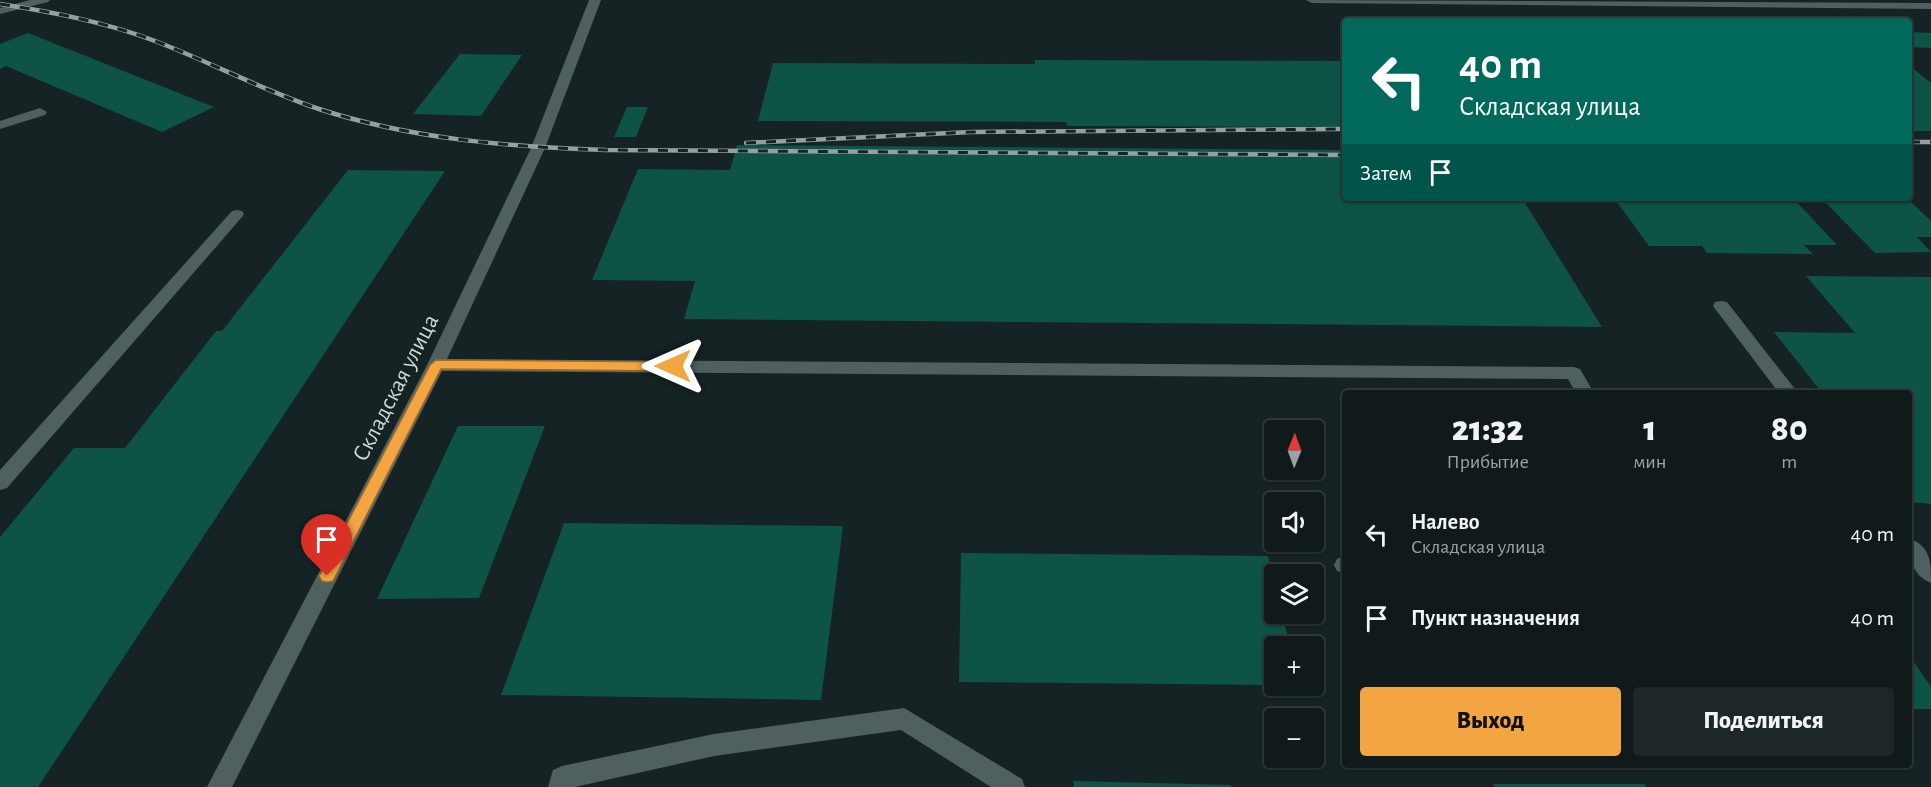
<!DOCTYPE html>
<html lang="ru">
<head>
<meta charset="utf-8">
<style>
	:root { --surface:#101a1b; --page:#1e2728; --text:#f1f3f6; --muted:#9ca1a3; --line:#30383a; --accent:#f2a541 }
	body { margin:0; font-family:"Alegreya Sans",sans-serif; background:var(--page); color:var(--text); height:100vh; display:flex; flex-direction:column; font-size:22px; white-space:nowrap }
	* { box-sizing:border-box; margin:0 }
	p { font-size:20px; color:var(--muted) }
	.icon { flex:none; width:33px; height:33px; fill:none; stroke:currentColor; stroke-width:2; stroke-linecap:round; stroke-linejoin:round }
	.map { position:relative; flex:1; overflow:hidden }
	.details { position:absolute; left:1342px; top:390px; width:570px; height:378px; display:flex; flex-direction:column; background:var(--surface); border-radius:6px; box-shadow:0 2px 4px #0004,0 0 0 2px var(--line) }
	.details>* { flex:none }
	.guide { position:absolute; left:1342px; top:18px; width:570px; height:183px; border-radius:6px; box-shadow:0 2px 4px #0004,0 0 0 2px var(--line); background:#00695c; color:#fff; overflow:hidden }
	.needle { width:39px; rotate:1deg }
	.buttons { position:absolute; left:1264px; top:420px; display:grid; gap:12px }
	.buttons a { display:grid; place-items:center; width:60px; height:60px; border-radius:6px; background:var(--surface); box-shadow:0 2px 4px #0004,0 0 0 2px var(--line); font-size:30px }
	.pin { position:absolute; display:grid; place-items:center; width:51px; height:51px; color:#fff; margin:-62px -26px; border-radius:50% 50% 50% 0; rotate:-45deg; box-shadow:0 0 6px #0007 }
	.pin .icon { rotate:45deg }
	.me { position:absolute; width:66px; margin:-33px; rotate:270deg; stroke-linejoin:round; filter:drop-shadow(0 0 4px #0008) }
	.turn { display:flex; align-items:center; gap:21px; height:126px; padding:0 18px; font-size:27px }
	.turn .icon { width:78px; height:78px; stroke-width:2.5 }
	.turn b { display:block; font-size:42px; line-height:51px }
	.then { display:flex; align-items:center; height:57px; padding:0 18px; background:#0003; gap:12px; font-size:22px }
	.eta { display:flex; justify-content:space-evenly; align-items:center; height:102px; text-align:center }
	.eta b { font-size:36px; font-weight:800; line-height:42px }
	.action { display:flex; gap:12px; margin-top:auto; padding:12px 18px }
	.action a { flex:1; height:69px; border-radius:6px; background:var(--accent); color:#111; font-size:24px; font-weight:800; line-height:69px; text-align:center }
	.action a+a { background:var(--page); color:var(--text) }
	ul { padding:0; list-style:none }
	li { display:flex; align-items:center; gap:18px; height:84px; padding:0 18px }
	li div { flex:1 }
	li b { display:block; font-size:22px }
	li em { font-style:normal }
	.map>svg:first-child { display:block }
	.building { fill:#0d5346 }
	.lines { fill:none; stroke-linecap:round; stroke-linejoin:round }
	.minor { fill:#506061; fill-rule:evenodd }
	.rail-casing { stroke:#96a0a1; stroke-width:4.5 }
	.rail { stroke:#152324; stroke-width:3; stroke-dasharray:10; stroke-linecap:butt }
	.route { fill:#f2a541; stroke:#9d6b2a; stroke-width:1.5 }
	.labels { text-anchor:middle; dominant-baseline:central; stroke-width:4.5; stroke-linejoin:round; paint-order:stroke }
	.street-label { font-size:24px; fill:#ced7d8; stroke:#152324 }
</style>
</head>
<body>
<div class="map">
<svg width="1931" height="787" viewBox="0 0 1931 787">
	<rect width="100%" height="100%" fill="#152324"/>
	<g class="building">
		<polygon points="1910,32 1931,33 1931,48 1910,47"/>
		<polygon points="28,33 214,107 162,132 6,66 0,69 0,44"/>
		<polygon points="460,54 522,55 481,116 413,114"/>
		<polygon points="1035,60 1346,61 1346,127 1067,126 1066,122 758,121 773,63 1035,64"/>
		<polygon points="1910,66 1931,83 1931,131 1910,131"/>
		<polygon points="627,107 648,107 636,137 614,137"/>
		<polygon points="737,145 1346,150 1346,198 1522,198 1602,327 684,319 695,281 592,280 638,169 730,170"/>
		<polygon points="348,170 445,171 38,787 0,787 0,537 74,448 125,448 216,331 222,331"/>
		<polygon points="1614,198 1793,198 1837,245 1804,245 1813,254 1707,253 1702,246 1649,246"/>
		<polygon points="1824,201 1910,201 1931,221 1931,237 1917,237 1931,252 1875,253"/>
		<polygon points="1806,276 1931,277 1931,504 1910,502 1910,393 1822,393 1774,332 1855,333"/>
		<polygon points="458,426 545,426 479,598 377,599"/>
		<polygon points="564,523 843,526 821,700 501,695"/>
		<polygon points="961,553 1268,556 1275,585 1275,614 1282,614 1290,646 1275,646 1275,685 959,682"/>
		<polygon points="1910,656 1931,687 1931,709 1910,709"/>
		<polygon points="1073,781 1231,785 1231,787 1074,787"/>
		<polygon points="1493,784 1645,784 1646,787 1495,787"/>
	</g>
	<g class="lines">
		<g class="minor">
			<polygon points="30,0 50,0 48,2 0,14 0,8"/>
			<polygon points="589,0 601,0 545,148 447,359 1574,367 1580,369 1594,393 1576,393 1568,379 442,371 232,787 207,787 427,365 531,148"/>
			<polygon points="1306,0 1931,3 1931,9 1312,3"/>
			<polygon points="40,108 47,112 45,115 0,129 0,121"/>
			<polygon points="237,210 242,211 244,214 242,217 7,488 0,490 0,470 232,211"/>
			<polygon points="1721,301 1727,302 1798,393 1779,393 1713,306 1715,302"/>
			<path d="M1910,539C1931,546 1931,564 1931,583C1912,576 1908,556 1910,539Z"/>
			<polygon points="1344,556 1346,556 1346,574 1337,571 1334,565 1337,559"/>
			<polygon points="904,708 1022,779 1025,787 991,787 901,730 714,756 575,787 548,787 553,770 562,766 714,734"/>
		</g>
		<defs>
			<g id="rail">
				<path d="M0,4C52,12 105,22 155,41C210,62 262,90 319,109C411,139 509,147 606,150L1346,155"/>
				<polyline points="1910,142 1931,142"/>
				<polyline points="746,143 971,132 1346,129"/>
			</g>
		</defs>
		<use href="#rail" class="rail-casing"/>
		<use href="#rail" class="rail"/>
	</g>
	<polygon class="route" points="436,360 673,362 680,366 673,371 441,369 333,581 327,582 322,581 319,576 322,571 430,365"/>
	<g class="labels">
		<g class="street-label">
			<text transform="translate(396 388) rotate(-63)">Складская улица</text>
		</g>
	</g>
</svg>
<div class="buttons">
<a><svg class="needle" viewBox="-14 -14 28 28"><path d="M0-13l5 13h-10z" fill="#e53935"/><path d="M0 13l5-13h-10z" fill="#9ca1a3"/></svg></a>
<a><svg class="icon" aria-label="sound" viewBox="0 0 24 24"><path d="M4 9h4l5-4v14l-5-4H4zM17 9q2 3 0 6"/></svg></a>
<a><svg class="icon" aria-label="layers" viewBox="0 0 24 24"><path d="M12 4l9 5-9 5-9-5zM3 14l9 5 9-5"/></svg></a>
<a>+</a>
<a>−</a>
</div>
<div class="pin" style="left:327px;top:576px;background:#d93025"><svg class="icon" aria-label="arrive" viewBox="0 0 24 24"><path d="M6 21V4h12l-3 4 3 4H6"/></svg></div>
<svg class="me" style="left:673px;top:366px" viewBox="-20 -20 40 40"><path d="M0-17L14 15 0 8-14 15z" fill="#f2a541" stroke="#fff" stroke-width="4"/></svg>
<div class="guide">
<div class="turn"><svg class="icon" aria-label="left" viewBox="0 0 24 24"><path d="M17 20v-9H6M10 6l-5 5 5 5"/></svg><div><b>40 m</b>Складская улица</div></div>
<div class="then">Затем<svg class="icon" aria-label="arrive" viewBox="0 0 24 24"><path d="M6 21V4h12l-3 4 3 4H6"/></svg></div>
</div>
<section class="details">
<div class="eta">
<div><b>21:32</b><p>Прибытие</p></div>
<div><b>1</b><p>мин</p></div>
<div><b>80</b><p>m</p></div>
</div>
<ul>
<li><svg class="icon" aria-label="left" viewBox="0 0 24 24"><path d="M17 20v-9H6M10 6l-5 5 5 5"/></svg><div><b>Налево</b><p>Складская улица</p></div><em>40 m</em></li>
<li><svg class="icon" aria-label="arrive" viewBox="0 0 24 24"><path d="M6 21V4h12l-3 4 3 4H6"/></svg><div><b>Пункт назначения</b></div><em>40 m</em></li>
</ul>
<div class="action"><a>Выход</a><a>Поделиться</a></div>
</section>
</div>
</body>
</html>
